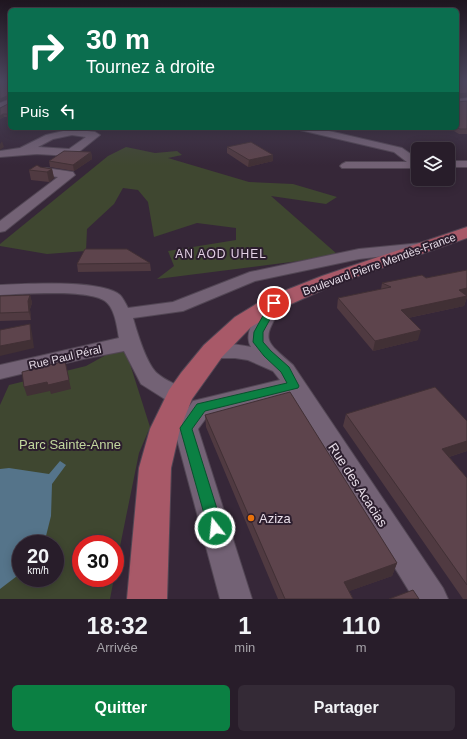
<!DOCTYPE html>
<html lang="fr">
<head>
<meta charset="utf-8">
<style>
	:root { --surface:#281d2a; --page:#342a36; --text:#f1f3f6; --muted:#a5a2a8; --line:#443b47; --accent:#0b8043 }
	body { margin:0; font-family:Helvetica,sans-serif; background:var(--page); color:var(--text); height:100vh; display:flex; flex-direction:column; font-size:15px; white-space:nowrap }
	* { box-sizing:border-box; margin:0 }
	p { font-size:13px; color:var(--muted) }
	.icon { flex:none; width:22px; height:22px; fill:none; stroke:currentColor; stroke-width:2; stroke-linecap:round; stroke-linejoin:round }
	.map { position:relative; height:599px; overflow:hidden }
	.panel { display:flex; flex-direction:column; background:var(--surface); flex:1 }
	.panel>* { flex:none }
	.top-card { position:absolute; left:8px; top:8px; width:451px; height:122px; border-radius:6px; box-shadow:0 2px 10px #0003,0 0 0 1px var(--line); background:#0b6e4f; color:#fff; overflow:hidden }
	.tools { position:absolute; left:411px; top:142px; display:grid; gap:8px }
	.tools a { display:grid; place-items:center; width:44px; height:44px; border-radius:6px; background:var(--surface); box-shadow:0 2px 10px #0003,0 0 0 1px var(--line); font-size:20px }
	.speed { position:absolute; left:12px; top:535px; display:flex; gap:8px; font-size:20px; font-weight:700; text-align:center }
	.speed>* { display:grid; place-content:center; width:52px; height:52px; border-radius:50%; background:var(--surface); box-shadow:0 2px 10px #0003,0 0 0 1px var(--line); line-height:1 }
	.speed small { font-size:10px; font-weight:400 }
	.speed .limit { border:6px solid #d22; background:#fff; color:#111 }
	.pin { position:absolute; display:grid; place-items:center; width:34px; height:34px; color:#fff; margin:-17px; border:2px solid #fff; border-radius:50%; box-shadow:0 1px 4px #0007 }
	.me { position:absolute; width:44px; margin:-22px; rotate:344deg; stroke-linejoin:round; filter:drop-shadow(0 0 3px #0008) }
	.turn { display:flex; align-items:center; gap:14px; height:84px; padding:0 12px; font-size:18px }
	.turn .icon { width:52px; height:52px; stroke-width:2.5 }
	.turn b { display:block; font-size:28px; line-height:34px }
	.then { display:flex; align-items:center; height:38px; padding:0 12px; background:#0003; gap:8px; font-size:15px }
	.eta { display:flex; justify-content:space-evenly; align-items:center; height:68px; text-align:center }
	.eta b { font-size:24px; font-weight:600; line-height:28px }
	.button { display:flex; gap:8px; margin-top:auto; padding:8px 12px }
	.button a { flex:1; height:46px; border-radius:6px; background:var(--accent); color:#fff; font-size:16px; font-weight:600; line-height:46px; text-align:center }
	.button a+a { background:var(--page); color:var(--text) }
	.map>svg:first-child { display:block }
	.green { fill:#3f4730; fill-rule:evenodd }
	.water { fill:#55748a }
	.lines { fill:none; stroke-linecap:round; stroke-linejoin:round }
	.minor-casing { stroke:#524654; stroke-width:2 }
	.major-casing { stroke:#524654; stroke-width:2 }
	.minor { fill:#736275; fill-rule:evenodd }
	.major { fill:#a85968; fill-rule:evenodd }
	.wall { fill:#503a41 }
	.shaded-wall { fill:#413035 }
	.building { fill:#5d444c; stroke:#413035 }
	.route { fill:#0b8043; stroke:#07532c }
	.food-dot { fill:#e8710a; stroke:#2c1e2e; stroke-width:1.5 }
	.labels { text-anchor:middle; dominant-baseline:central; stroke-width:4; stroke-linejoin:round; paint-order:stroke }
	.street-label { font-size:11px; fill:#e8dee9; stroke:#2c1e2e }
	.neighbourhood-label { font-size:12px; letter-spacing:1px; fill:#e2cfe4; stroke:#2c1e2e }
	.near-park-label { font-size:13px; fill:#c2d89e; stroke:#2c1e2e }
	.near-street-label { font-size:13px; fill:#e8dee9; stroke:#2c1e2e }
	.near-poi-label { font-size:13px; fill:#e8dee9; stroke:#2c1e2e; text-anchor:start }
</style>
</head>
<body>
<div class="map">
<svg width="467" height="599" viewBox="0 0 467 599">
	<rect width="100%" height="100%" fill="#362738"/>
	<g class="green">
		<polygon points="126,147 155,153 177,151 182,155 168,158 249,182 293,184 337,197 326,204 271,196 337,254 299,261 157,279 174,266 168,251 236,240 236,228 197,223 154,237 148,202 138,190 123,188 114,204 87,229 86,251 47,254 0,246 0,244 108,156"/>
		<path d="M124,345L150,427L139,453L115,571V544H81V578H114L110,599H0V405L9,385L86,366ZM21,544H55V578H21Z"/>
	</g>
	<polygon class="water" points="60,461 66,465 52,484 51,516 44,544 21,544 21,573 0,589 0,469 9,468 49,474"/>
	<g class="lines">
		<defs>
			<g id="minor">
				<polygon points="467,98 467,104 457,105 457,99"/>
				<polygon points="10,99 10,105 0,109 0,103"/>
				<polygon points="298,128 316,128 402,148 418,159 418,168 342,168 340,166 342,164 346,162 407,162 394,152 300,130"/>
				<path d="M72,129L95,132L100,135L75,155L71,156L37,154L0,157V151L20,148L46,135ZM72,135L86,137L69,149L38,147L53,139Z"/>
				<rect x="448" y="161" width="19" height="6"/>
				<polygon points="46,168 73,172 75,175 5,231 0,232 0,221 58,177 42,175 40,172 42,169"/>
				<path d="M421,243L427,245L429,248L427,251L359,259L255,281L183,311L133,318C137,332 147,366 158,374C168,383 184,385 190,397L187,403L179,405L171,403L141,384L124,351L83,359L0,379V365L119,338C117,327 115,308 105,301C87,289 23,294 0,295V285C25,284 101,279 120,295C123,298 126,304 128,308L173,302L250,272L359,249Z"/>
				<path d="M274,298L280,299L283,303C264,340 260,337 293,365L443,588L448,599H414L288,394L209,414L198,429L252,599H220L174,428L193,401L280,380L273,371L248,360L235,358H213L206,356L203,351L206,346C221,342 236,344 251,347C242,333 259,311 268,299Z"/>
			</g>
			<polygon id="major" points="467,227 467,238 336,284 282,308 251,327 222,357 192,399 180,429 171,468 167,599 127,599 139,468 150,429 169,390 181,373 204,345 235,317 266,298 322,276"/>
		</defs>
		<use href="#minor" class="minor-casing"/>
		<use href="#major" class="major-casing"/>
		<use href="#minor" class="minor"/>
		<use href="#major" class="major"/>
	</g>
	<g class="wall">
		<polygon points="467,101 467,134 459,134 449,128 457,128"/>
		<polygon points="10,103 10,117 4,117 0,119 0,108"/>
		<polygon points="227,147 273,161 248,167 227,153"/>
		<polygon points="91,152 92,159 74,171 50,167 49,161"/>
		<polygon points="40,167 52,169 54,178 49,182 31,180 29,170"/>
		<polygon points="150,263 151,271 78,272 77,264"/>
		<polygon points="467,270 467,297 464,306 408,318 418,340 373,351 337,308 338,298 381,289 382,283 426,278"/>
		<polygon points="30,295 32,303 30,309 31,320 0,321 0,296"/>
		<polygon points="346,414 467,421 467,451 449,457 467,478 467,599 463,599 343,426"/>
		<polygon points="205,415 397,563 392,576 349,591 353,599 278,599 206,427"/>
	</g>
	<g class="shaded-wall">
		<polygon points="467,93 467,97 457,98 457,94"/>
		<polygon points="9,95 9,98 0,102 0,99"/>
		<polygon points="3,114 4,117 0,119 0,116"/>
		<polygon points="2,141 4,147 0,150 0,144"/>
		<polygon points="91,152 92,159 74,171 73,165"/>
		<polygon points="273,155 273,161 248,167 249,160"/>
		<polygon points="52,169 54,178 49,182 47,172"/>
		<polygon points="467,288 467,297 464,306 398,320 401,310 459,290"/>
		<polygon points="30,295 32,303 30,309 31,320 29,312 28,301"/>
		<polygon points="30,324 32,333 34,348 0,356 0,346"/>
		<polygon points="421,330 418,340 373,351 375,341"/>
		<polygon points="65,361 71,389 51,394 50,391 27,396 24,387"/>
		<polygon points="467,441 467,451 437,461 442,449"/>
		<polygon points="397,563 392,576 341,594 344,582"/>
	</g>
	<g class="building">
		<polygon points="0,81 10,81 10,96 9,95 0,99"/>
		<polygon points="457,81 467,81 467,93 457,94"/>
		<polygon points="467,101 467,129 460,129 457,128 457,102"/>
		<polygon points="10,103 10,114 3,114 0,116 0,108"/>
		<polygon points="251,142 273,155 249,160 227,147"/>
		<polygon points="64,151 91,152 73,165 49,161"/>
		<polygon points="37,165 40,167 52,169 47,172 29,170"/>
		<polygon points="85,249 127,249 150,263 77,264"/>
		<polygon points="467,270 467,288 459,290 467,296 401,310 421,330 375,341 338,298 391,287 382,283 422,275 426,278"/>
		<polygon points="30,295 28,301 29,312 0,313 0,296"/>
		<polygon points="30,324 31,340 0,346 0,330"/>
		<polygon points="65,361 69,380 48,385 47,382 24,387 22,372"/>
		<polygon points="435,387 467,421 467,441 442,449 467,478 467,585 346,414"/>
		<polygon points="290,392 397,563 344,582 353,599 285,599 205,415"/>
		<polygon points="413,590 419,599 389,599"/>
	</g>
	<linearGradient id="sky" x2="0" y2="1"><stop stop-color="#1e151f"/><stop offset="0.49" stop-color="#4c475e"/><stop offset="1" stop-color="#4c475e" stop-opacity="0"/></linearGradient>
	<rect width="467" height="165" fill="url(#sky)"/>
	<polygon class="route" points="274,300 279,303 263,332 263,342 271,351 289,367 299,386 298,388 205,411 192,429 223,528 221,533 215,535 210,533 208,528 180,428 197,404 287,383 281,372 264,356 253,342 254,332 270,303"/>
	<circle class="food-dot" cx="251" cy="518" r="4"/>
	<g class="labels">
		<g class="street-label">
			<text transform="translate(379 264) rotate(-20)">Boulevard Pierre Mendès-France</text>
			<text transform="translate(65 357) rotate(-13)">Rue Paul Péral</text>
		</g>
		<g class="neighbourhood-label">
			<text x="221" y="254">AN AOD UHEL</text>
		</g>
		<g class="near-park-label">
			<text x="70" y="444">Parc Sainte-Anne</text>
		</g>
		<g class="near-street-label">
			<text transform="translate(358 485) rotate(57)">Rue des Acacias</text>
		</g>
		<g class="near-poi-label">
			<text x="259" y="518">Aziza</text>
		</g>
	</g>
</svg>
<div class="tools">
<a><svg class="icon" aria-label="layers" viewBox="0 0 24 24"><path d="M12 4l9 5-9 5-9-5zM3 14l9 5 9-5"/></svg></a>
</div>
<div class="speed"><div>20<small>km/h</small></div><div class="limit">30</div></div>
<div class="pin" style="left:274px;top:303px;background:#d93025"><svg class="icon" aria-label="arrive" viewBox="0 0 24 24"><path d="M6 21V4h12l-3 4 3 4H6"/></svg></div>
<svg class="me" style="left:215px;top:528px" viewBox="-20 -20 40 40"><circle r="17" fill="#0b8043" stroke="#fff" stroke-width="3"/><path d="M0-11L8 9 0 5-8 9z" fill="#fff"/></svg>
<div class="top-card">
<div class="turn"><svg class="icon" aria-label="right" viewBox="0 0 24 24"><path d="M7 20v-9h11M14 6l5 5-5 5"/></svg><div><b>30 m</b>Tournez à droite</div></div>
<div class="then">Puis<svg class="icon" aria-label="left" viewBox="0 0 24 24"><path d="M17 20v-9H6M10 6l-5 5 5 5"/></svg></div>
</div>
</div>
<section class="panel">
<div class="eta">
<div><b>18:32</b><p>Arrivée</p></div>
<div><b>1</b><p>min</p></div>
<div><b>110</b><p>m</p></div>
</div>
<div class="button"><a>Quitter</a><a>Partager</a></div>
</section>
</body>
</html>
